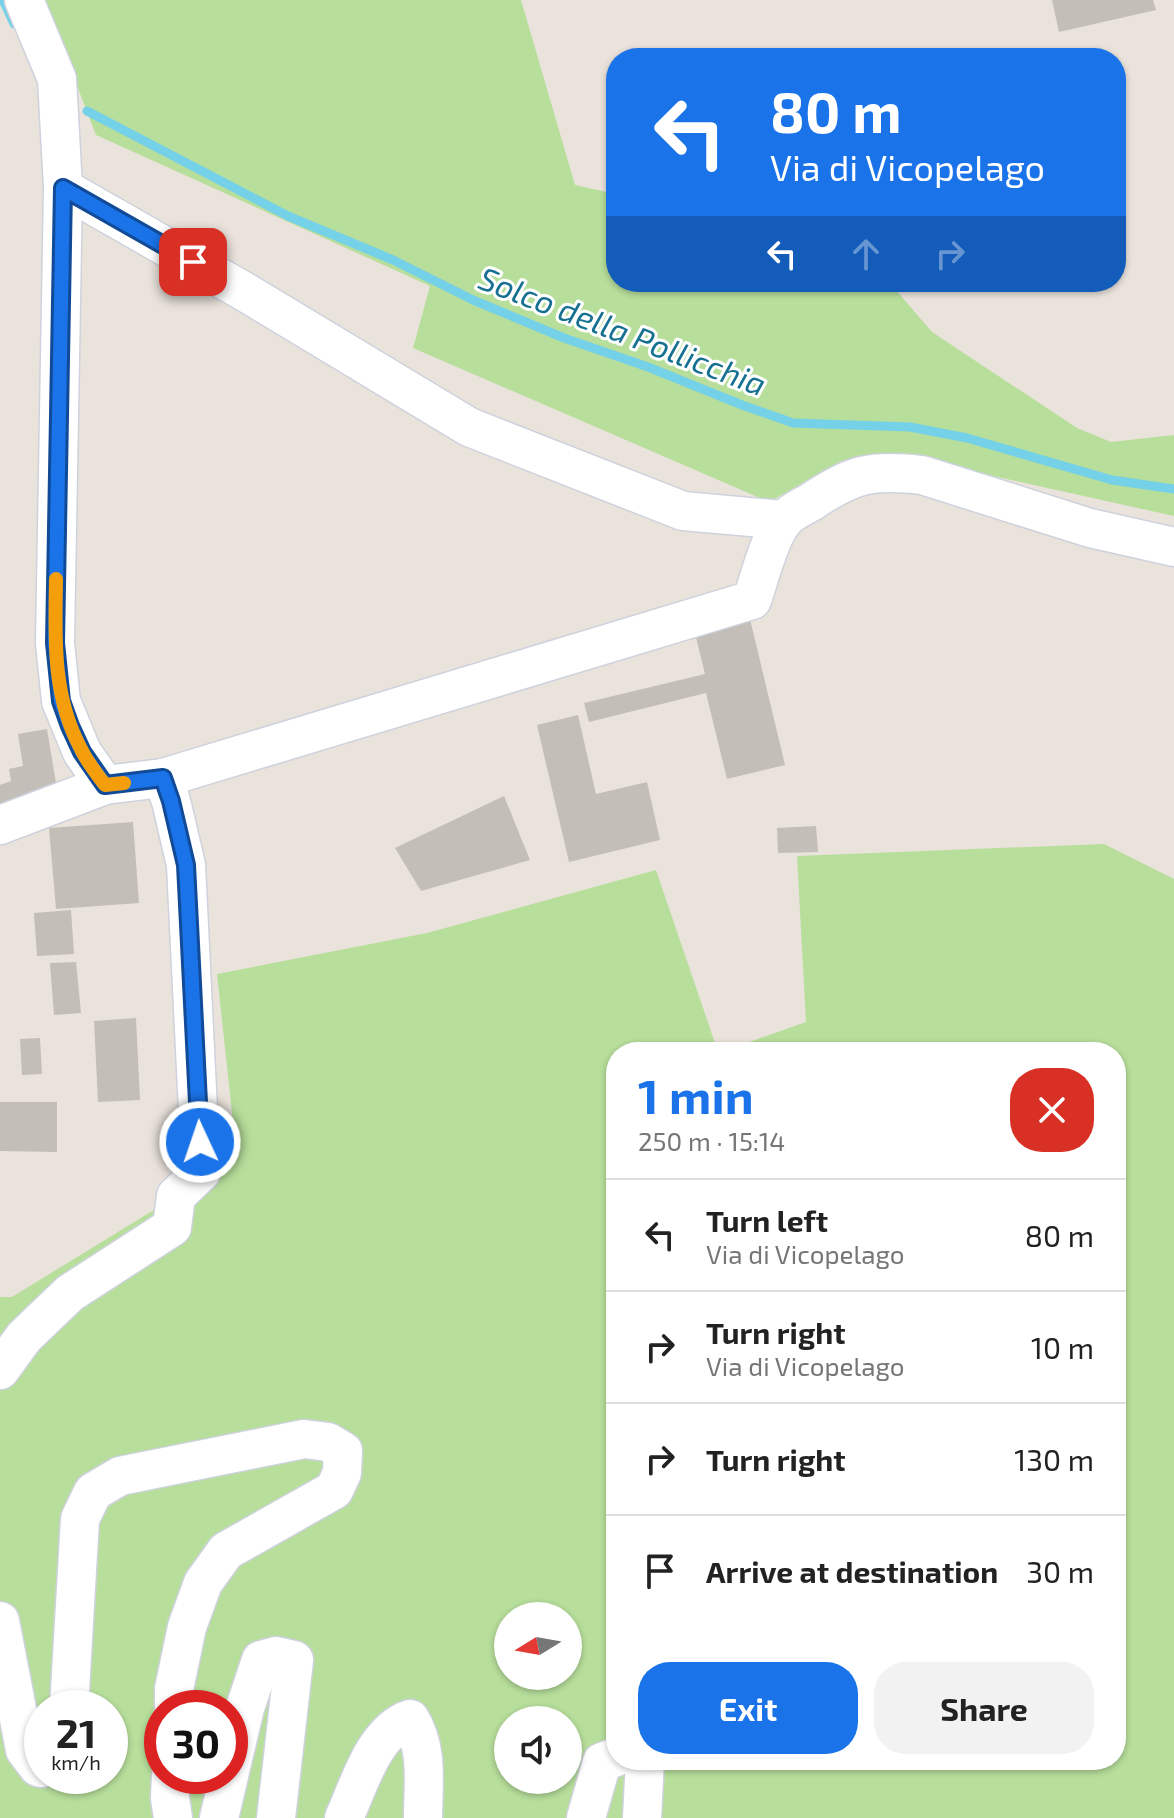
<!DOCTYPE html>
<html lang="en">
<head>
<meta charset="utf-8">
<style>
	:root { --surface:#fff; --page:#f2f2f2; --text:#222; --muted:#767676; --line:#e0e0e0; --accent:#1a73e8 }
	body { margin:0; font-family:"Exo 2",sans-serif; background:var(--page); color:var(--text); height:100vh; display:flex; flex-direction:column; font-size:30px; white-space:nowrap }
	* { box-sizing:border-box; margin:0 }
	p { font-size:26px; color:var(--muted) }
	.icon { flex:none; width:44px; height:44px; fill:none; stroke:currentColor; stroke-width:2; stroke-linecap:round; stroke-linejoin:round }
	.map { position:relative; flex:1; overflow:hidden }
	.panel { position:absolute; left:606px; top:1042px; width:520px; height:728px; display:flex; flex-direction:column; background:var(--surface); border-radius:32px; box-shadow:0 2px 6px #0004 }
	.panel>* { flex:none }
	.hud { position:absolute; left:606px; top:48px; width:520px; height:244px; border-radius:32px; box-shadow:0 2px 6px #0004; background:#1a73e8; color:#fff; overflow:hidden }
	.needle { width:52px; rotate:259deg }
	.controls { position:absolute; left:494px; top:1602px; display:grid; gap:16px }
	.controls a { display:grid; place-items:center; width:88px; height:88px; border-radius:50%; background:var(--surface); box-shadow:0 2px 6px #0004; font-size:40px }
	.speed { position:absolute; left:24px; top:1690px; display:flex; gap:16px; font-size:40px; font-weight:700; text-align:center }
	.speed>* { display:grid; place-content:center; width:104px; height:104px; border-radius:50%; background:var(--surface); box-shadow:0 2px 6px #0004; line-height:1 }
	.speed small { font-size:20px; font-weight:400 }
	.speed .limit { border:12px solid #d22; background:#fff; color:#111 }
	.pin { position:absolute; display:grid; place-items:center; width:68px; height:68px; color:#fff; margin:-34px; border-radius:16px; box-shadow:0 4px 12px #0006 }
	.me { position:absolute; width:88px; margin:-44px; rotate:357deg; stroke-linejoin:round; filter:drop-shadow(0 0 6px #0008) }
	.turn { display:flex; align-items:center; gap:28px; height:168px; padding:0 32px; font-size:36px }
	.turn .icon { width:104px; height:104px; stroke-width:2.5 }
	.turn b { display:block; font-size:56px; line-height:68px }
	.lanes { display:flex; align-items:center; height:76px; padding:0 32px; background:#0003; justify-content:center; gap:40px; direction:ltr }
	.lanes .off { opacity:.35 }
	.round { display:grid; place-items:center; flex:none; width:84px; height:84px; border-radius:32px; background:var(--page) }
	.overview { display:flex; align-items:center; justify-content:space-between; height:136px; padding:0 32px }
	h1 { font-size:48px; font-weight:700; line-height:60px; color:var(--accent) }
	.action { display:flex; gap:16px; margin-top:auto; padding:16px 32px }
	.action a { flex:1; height:92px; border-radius:32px; background:var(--accent); color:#fff; font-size:32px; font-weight:700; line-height:92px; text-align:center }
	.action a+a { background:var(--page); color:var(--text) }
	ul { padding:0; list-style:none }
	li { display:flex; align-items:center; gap:24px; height:112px; padding:0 32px; border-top:2px solid var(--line) }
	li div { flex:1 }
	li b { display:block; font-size:30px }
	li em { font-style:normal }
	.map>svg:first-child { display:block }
	.green { fill:#b7de9b; fill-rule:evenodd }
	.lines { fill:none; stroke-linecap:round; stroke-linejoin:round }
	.stream { stroke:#74d1e7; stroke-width:9 }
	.building { fill:#c3beb7 }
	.minor-casing { stroke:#ced2dd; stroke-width:41 }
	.minor { stroke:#fff; stroke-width:38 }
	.route-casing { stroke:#114b97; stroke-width:20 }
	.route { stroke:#1a73e8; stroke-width:14 }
	.slow { stroke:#f59e0b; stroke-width:14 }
	.labels { text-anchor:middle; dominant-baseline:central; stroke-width:6; stroke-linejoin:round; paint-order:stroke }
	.water-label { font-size:32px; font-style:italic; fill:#157091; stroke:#fff }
</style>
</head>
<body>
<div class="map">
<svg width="1174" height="1818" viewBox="0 0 1174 1818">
	<rect width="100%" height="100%" fill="#eae3dc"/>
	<g class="green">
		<polygon points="44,0 521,0 575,185 616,194 616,282 889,282 932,332 1077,428 1111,442 1174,435 1174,516 898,455 841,461 769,502 413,348 430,286 96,135"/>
		<path d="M1104,844L1174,879V1818H0V1297H12L237,1159L217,974L427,933L656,870L718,1052H616V1760H1116V1052H721L806,1022L797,856ZM508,1616H568V1676H508ZM42,1708H110V1776H42ZM162,1708H230V1776H162ZM508,1720H568V1780H508Z"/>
	</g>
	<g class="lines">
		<g class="stream">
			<polyline points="3,0 14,24"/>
			<polyline points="87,111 288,216 393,260 473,300 564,338 648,367 742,405 793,423 910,427 967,438 1112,480 1174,489"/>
		</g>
	</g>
	<g class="building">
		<polygon points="1052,0 1153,0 1156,10 1059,32"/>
		<polygon points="749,615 785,765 727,779 706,693 589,722 584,703 705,674 694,629"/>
		<polygon points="578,715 596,794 647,782 660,840 569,862 537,725"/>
		<polygon points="47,729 57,789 0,807 0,785 11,781 9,769 23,766 18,734"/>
		<polygon points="504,796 530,860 421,891 395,848"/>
		<polygon points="133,822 139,903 56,909 49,828"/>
		<polygon points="816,826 818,852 778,853 777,828"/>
		<polygon points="71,910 74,954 37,956 34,913"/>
		<polygon points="76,962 81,1013 54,1015 50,963"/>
		<polygon points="136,1018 140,1100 98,1102 94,1021"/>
		<polygon points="40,1038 42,1074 22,1075 20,1039"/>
		<polygon points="0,1102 57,1102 57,1152 0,1151"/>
	</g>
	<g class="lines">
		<defs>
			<g id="minor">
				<polyline points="24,0 57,79 63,188 55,643 61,701 82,752 105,785"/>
				<polyline points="63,188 245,292 469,427 683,511 783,520"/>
				<path d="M163,778L752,600C759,580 770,534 785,519C791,512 802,507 811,502C852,474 871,469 922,475L1090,528L1174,547"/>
				<polyline points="0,825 105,785 163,778 171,801 186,865 201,1172 176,1196 172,1227 70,1293 24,1337 0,1370"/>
				<polyline points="0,1621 25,1750 38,1767 42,1768"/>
				<polyline points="69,1708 80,1519 93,1492 120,1476 304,1439 328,1442 343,1451 342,1473 334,1490 226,1551 203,1583 187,1627 174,1689 174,1708"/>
				<polyline points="230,1771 245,1708 261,1660 276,1656 294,1660 276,1818"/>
				<polyline points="171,1776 170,1798 173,1818"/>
				<polyline points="219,1818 229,1776"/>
				<path d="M344,1818C359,1785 374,1731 410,1719C429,1749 423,1784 423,1818"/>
				<polyline points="586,1818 602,1762 616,1757"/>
				<polyline points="642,1818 645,1760"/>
			</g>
		</defs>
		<use href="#minor" class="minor-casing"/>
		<use href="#minor" class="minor"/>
	</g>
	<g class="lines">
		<defs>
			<polyline id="route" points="193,262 63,188 55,643 61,701 70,726 82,752 105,785 163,778 171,801 186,865 200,1142"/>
		</defs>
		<use href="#route" class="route-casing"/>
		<use href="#route" class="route"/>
		<path class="slow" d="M56,579C55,638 52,696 81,749C87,762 97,774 105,785L124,783"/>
	</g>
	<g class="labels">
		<g class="water-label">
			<text transform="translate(623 330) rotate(21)">Solco della Pollicchia</text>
		</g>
	</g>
</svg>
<div class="controls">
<a><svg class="needle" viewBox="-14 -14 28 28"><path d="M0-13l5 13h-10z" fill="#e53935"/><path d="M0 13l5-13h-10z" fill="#767676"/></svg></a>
<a><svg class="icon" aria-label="sound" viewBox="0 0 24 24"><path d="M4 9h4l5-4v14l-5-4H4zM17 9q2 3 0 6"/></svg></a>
</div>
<div class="speed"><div>21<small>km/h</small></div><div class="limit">30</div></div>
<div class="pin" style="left:193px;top:262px;background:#d93025"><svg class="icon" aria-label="arrive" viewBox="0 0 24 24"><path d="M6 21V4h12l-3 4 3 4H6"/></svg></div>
<svg class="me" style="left:200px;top:1142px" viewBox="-20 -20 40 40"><circle r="17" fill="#1a73e8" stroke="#fff" stroke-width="3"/><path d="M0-11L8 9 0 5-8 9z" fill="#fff"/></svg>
<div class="hud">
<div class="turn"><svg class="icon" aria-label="left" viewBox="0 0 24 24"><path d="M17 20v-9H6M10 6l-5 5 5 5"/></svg><div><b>80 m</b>Via di Vicopelago</div></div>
<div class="lanes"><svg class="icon" aria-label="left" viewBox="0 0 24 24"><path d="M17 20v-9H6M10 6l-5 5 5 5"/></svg><svg class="icon off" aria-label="ahead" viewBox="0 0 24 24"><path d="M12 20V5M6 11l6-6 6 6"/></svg><svg class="icon off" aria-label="right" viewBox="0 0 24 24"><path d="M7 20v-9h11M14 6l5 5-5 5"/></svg></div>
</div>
<section class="panel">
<div class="overview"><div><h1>1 min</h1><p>250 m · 15:14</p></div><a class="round" style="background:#d93025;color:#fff"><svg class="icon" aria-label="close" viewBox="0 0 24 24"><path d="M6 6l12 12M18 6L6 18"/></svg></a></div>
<ul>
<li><svg class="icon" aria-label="left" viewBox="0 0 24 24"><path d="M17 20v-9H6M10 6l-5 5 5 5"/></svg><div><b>Turn left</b><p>Via di Vicopelago</p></div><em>80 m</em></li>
<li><svg class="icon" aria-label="right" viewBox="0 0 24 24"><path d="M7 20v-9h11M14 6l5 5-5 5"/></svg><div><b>Turn right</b><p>Via di Vicopelago</p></div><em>10 m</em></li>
<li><svg class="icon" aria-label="right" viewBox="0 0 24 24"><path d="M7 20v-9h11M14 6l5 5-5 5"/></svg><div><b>Turn right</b></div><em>130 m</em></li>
<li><svg class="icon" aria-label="arrive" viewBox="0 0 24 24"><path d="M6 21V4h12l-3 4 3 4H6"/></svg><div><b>Arrive at destination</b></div><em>30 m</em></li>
</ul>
<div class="action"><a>Exit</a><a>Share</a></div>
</section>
</div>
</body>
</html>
